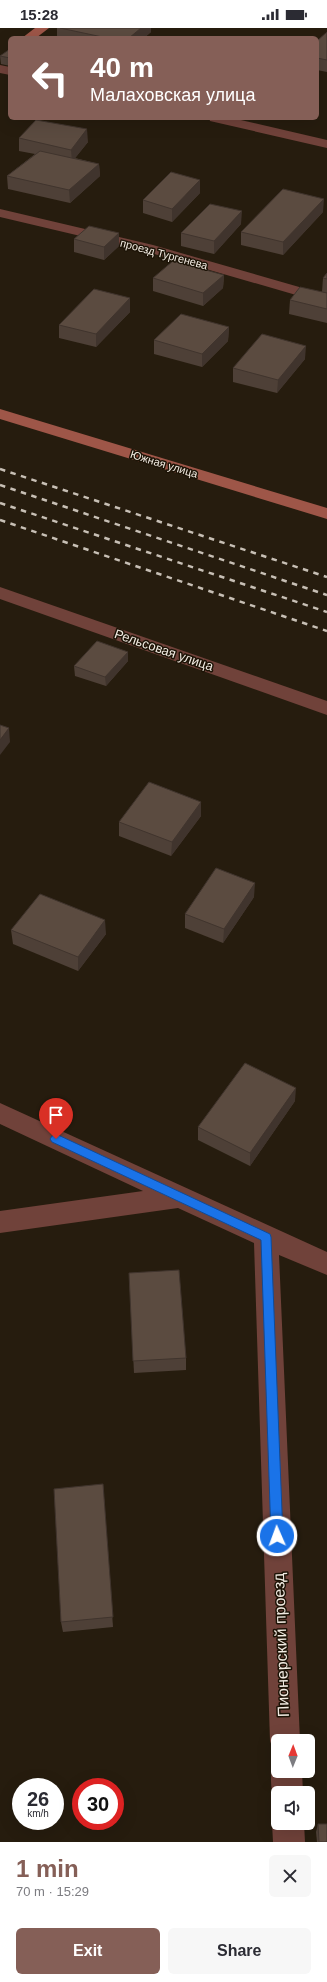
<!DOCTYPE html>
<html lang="en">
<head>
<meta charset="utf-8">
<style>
	:root { --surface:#fff; --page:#f7f7f7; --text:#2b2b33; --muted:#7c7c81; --accent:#855f57 }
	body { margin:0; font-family:Helvetica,sans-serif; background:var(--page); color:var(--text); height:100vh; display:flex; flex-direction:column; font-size:15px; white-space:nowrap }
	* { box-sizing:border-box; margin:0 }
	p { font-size:13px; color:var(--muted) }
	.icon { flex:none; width:22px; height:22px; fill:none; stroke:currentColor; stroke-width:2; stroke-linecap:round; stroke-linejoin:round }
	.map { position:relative; height:1814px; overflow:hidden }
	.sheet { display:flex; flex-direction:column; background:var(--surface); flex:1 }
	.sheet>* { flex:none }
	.top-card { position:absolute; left:8px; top:8px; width:311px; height:84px; border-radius:6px; box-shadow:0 4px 16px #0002; background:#855f57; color:#fff; overflow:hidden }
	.needle { width:26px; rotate:1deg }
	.tools { position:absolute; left:271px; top:1706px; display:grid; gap:8px }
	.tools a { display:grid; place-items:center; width:44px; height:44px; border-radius:6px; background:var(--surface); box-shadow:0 4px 16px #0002; font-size:20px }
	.speed { position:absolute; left:12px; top:1750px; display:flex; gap:8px; font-size:20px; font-weight:700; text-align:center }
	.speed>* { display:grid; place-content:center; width:52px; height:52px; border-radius:50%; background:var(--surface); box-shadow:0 4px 16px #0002; line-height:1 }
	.speed small { font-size:10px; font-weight:400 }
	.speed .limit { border:6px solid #d22; background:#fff; color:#111 }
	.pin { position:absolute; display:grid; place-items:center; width:34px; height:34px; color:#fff; margin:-41px -17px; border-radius:50% 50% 50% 0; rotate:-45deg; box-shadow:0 0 4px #0007 }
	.pin .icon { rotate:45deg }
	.me { position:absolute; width:44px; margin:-22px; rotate:358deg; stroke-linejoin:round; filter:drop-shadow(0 0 3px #0008) }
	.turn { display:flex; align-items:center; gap:14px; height:84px; padding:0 16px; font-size:18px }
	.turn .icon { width:52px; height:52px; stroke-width:2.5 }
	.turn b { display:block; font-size:28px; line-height:34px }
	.round { display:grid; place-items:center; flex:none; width:42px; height:42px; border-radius:6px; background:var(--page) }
	.summary { display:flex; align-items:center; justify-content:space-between; height:68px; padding:0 16px }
	h1 { font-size:24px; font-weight:700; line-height:30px; color:var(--accent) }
	.primary-button { display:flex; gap:8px; margin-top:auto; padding:8px 16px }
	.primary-button a { flex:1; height:46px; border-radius:6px; background:var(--accent); color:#fff; font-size:16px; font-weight:700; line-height:46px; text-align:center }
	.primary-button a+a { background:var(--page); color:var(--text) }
	.status { display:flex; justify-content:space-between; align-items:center; height:28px; padding:0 20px; background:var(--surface); direction:ltr }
	.status svg { height:11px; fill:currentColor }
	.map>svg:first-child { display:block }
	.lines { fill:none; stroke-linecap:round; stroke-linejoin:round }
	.lane { fill:#70423a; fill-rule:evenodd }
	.street { fill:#70423a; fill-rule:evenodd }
	.secondary { fill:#9e5648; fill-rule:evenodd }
	.rail { stroke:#c7bfb5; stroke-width:2.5; stroke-dasharray:5.5 5.5; stroke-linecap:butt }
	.wall { fill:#4e4037 }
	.shaded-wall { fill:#40342d }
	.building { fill:#5b4b40; stroke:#40342d }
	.route { fill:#1a73e8; stroke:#114b97 }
	.labels { text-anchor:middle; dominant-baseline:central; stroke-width:3; stroke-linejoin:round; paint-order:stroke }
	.far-street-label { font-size:11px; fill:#f2ebe2; stroke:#1c1306 }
	.street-label { font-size:13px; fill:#f2ebe2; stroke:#1c1306 }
	.near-street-label { font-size:16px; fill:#f2ebe2; stroke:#1c1306 }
</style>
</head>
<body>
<div class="status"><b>15:28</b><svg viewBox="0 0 49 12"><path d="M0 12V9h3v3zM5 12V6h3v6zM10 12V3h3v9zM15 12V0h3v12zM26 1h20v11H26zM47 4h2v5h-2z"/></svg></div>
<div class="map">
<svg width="327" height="1814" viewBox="0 0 327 1814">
	<rect width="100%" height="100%" fill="#261c0e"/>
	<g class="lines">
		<polygon class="lane" points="0,181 153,217 327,267 327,276 144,223 0,189"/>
		<g class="street">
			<polygon points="0,37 10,39 10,47 0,45"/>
			<polygon points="209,90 232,90 327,112 327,120 210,93"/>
			<polygon points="0,559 327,673 327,687 0,571"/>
			<polygon points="0,1075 327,1224 327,1247 279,1227 300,1713 278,1713 278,1726 274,1724 270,1713 254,1215 178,1180 0,1205 0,1183 143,1163 0,1096"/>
			<path d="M278,1731V1743H302L303,1765H278V1777L276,1776C270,1761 269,1747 275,1732Z"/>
			<polygon points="278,1783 278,1795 304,1795 305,1814 273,1814 272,1795"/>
		</g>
		<g class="secondary">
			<polygon points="35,0 49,0 36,10 22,10"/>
			<polygon points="0,381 327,480 327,491 0,391"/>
		</g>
		<g class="rail">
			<polyline points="0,441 327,549"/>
			<polyline points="0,457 327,567"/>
			<polyline points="0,475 327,584"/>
			<polyline points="0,492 327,603"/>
		</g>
	</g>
	<g class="wall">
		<polygon points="57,0 151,0 151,4 144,10 57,10"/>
		<polygon points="327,4 327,44 317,42 317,13"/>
		<polygon points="10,21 10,38 1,36 0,28"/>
		<polygon points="19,110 88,114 75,130 99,136 100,148 70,175 8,161 7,148 35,126 19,123"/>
		<polygon points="200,165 172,194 143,185 143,172"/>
		<polygon points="323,184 283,227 241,217 241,204"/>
		<polygon points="241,196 214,226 181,218 181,205"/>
		<polygon points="119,205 119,218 104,232 74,224 74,211"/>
		<polygon points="327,245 327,265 322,264 323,250"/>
		<polygon points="224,247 223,260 203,278 153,263 153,250"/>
		<polygon points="327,265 327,295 289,286 290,272"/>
		<polygon points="130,270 130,284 96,319 59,310 59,297"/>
		<polygon points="229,299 228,313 202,339 154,326 154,312"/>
		<polygon points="305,331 277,365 233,354 233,340"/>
		<polygon points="128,624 128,633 106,658 75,648 74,638"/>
		<polygon points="201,774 201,788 171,828 119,808 119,794"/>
		<polygon points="254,869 223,915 185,900 185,886"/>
		<polygon points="11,902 106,906 78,943 13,916"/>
		<polygon points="295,1073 250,1138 198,1112 198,1099"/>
		<polygon points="129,1245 186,1330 186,1342 134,1345"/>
		<polygon points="103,1456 113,1599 63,1604 61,1594"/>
		<polygon points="318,1796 327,1814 317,1814 316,1804"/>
	</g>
	<g class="shaded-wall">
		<polygon points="141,0 151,0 151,4 144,10 129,10"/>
		<polygon points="87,101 88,114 72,134 71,122"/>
		<polygon points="99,136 100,148 70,175 69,162"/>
		<polygon points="200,152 200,165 172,194 172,181"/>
		<polygon points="324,171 323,184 283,227 283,214"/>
		<polygon points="242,183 241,196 214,226 214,213"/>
		<polygon points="119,205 119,218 104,232 104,219"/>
		<polygon points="224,247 223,260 203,278 203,265"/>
		<polygon points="130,270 130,284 96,319 96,306"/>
		<polygon points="229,299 228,313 202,339 202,326"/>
		<polygon points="306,318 305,331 277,365 278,352"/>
		<polygon points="128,624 128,633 106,658 105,649"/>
		<polygon points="9,700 10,714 0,727 0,712"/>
		<polygon points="201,774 201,788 171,828 172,814"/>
		<polygon points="255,855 254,869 223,915 224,901"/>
		<polygon points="105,892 106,906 78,943 78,929"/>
		<polygon points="296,1060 295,1073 250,1138 250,1125"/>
	</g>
	<g class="building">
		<polygon points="60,0 141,0 129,10 107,10"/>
		<polygon points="327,4 327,32 317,30 317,13"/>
		<polygon points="10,21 10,30 0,28"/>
		<polygon points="36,92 87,101 71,122 19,110"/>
		<polygon points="40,123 99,136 69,162 7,148"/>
		<polygon points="171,144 200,152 172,181 143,172"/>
		<polygon points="283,161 324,171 283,214 241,204"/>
		<polygon points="210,176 242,183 214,213 181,205"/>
		<polygon points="89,198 119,205 104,219 74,211"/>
		<polygon points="173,233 224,247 203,265 153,250"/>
		<polygon points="327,245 327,251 323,250"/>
		<polygon points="300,259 327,265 327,281 290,272"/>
		<polygon points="94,261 130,270 96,306 59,297"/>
		<polygon points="181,286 229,299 202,326 154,312"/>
		<polygon points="262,306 306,318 278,352 233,340"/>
		<polygon points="97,613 128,624 105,649 74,638"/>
		<polygon points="0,697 9,700 0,712"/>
		<polygon points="149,754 201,774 172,814 119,794"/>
		<polygon points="216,840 255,855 224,901 185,886"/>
		<polygon points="40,866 105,892 78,929 11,902"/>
		<polygon points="245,1035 296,1060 250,1125 198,1099"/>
		<polygon points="179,1242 186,1330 133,1333 129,1245"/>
		<polygon points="103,1456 113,1589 61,1594 54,1461"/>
		<polygon points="318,1796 327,1796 327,1814 319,1814"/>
	</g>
	<polygon class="route" points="56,1106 270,1206 271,1209 283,1508 281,1513 277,1514 273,1513 271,1508 261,1212 52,1114 50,1111 52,1108"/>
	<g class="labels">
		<g class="far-street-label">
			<text transform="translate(164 226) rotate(15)">проезд Тургенева</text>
			<text transform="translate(164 436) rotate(17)">Южная улица</text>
		</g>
		<g class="street-label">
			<text transform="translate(164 622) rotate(19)">Рельсовая улица</text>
		</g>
		<g class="near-street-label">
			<text transform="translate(281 1617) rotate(-92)">Пионерский проезд</text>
		</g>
	</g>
</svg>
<div class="tools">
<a><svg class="needle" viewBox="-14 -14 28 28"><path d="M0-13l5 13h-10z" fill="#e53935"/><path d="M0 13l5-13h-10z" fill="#7c7c81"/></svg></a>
<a><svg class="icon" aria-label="sound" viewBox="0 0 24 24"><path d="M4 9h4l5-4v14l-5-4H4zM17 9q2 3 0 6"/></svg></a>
</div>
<div class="speed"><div>26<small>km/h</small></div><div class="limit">30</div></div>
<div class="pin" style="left:56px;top:1111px;background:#d93025"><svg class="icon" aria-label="arrive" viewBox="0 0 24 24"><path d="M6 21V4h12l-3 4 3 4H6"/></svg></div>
<svg class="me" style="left:277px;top:1508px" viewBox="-20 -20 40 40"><circle r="17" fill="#1a73e8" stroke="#fff" stroke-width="3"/><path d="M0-11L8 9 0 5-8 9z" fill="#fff"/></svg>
<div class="top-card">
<div class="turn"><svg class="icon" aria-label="left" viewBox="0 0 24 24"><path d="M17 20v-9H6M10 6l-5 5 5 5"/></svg><div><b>40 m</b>Малаховская улица</div></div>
</div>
</div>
<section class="sheet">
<div class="summary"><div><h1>1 min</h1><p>70 m · 15:29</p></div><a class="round"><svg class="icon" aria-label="close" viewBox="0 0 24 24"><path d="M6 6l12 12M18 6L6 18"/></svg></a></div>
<div class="primary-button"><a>Exit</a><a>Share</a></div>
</section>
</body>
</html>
